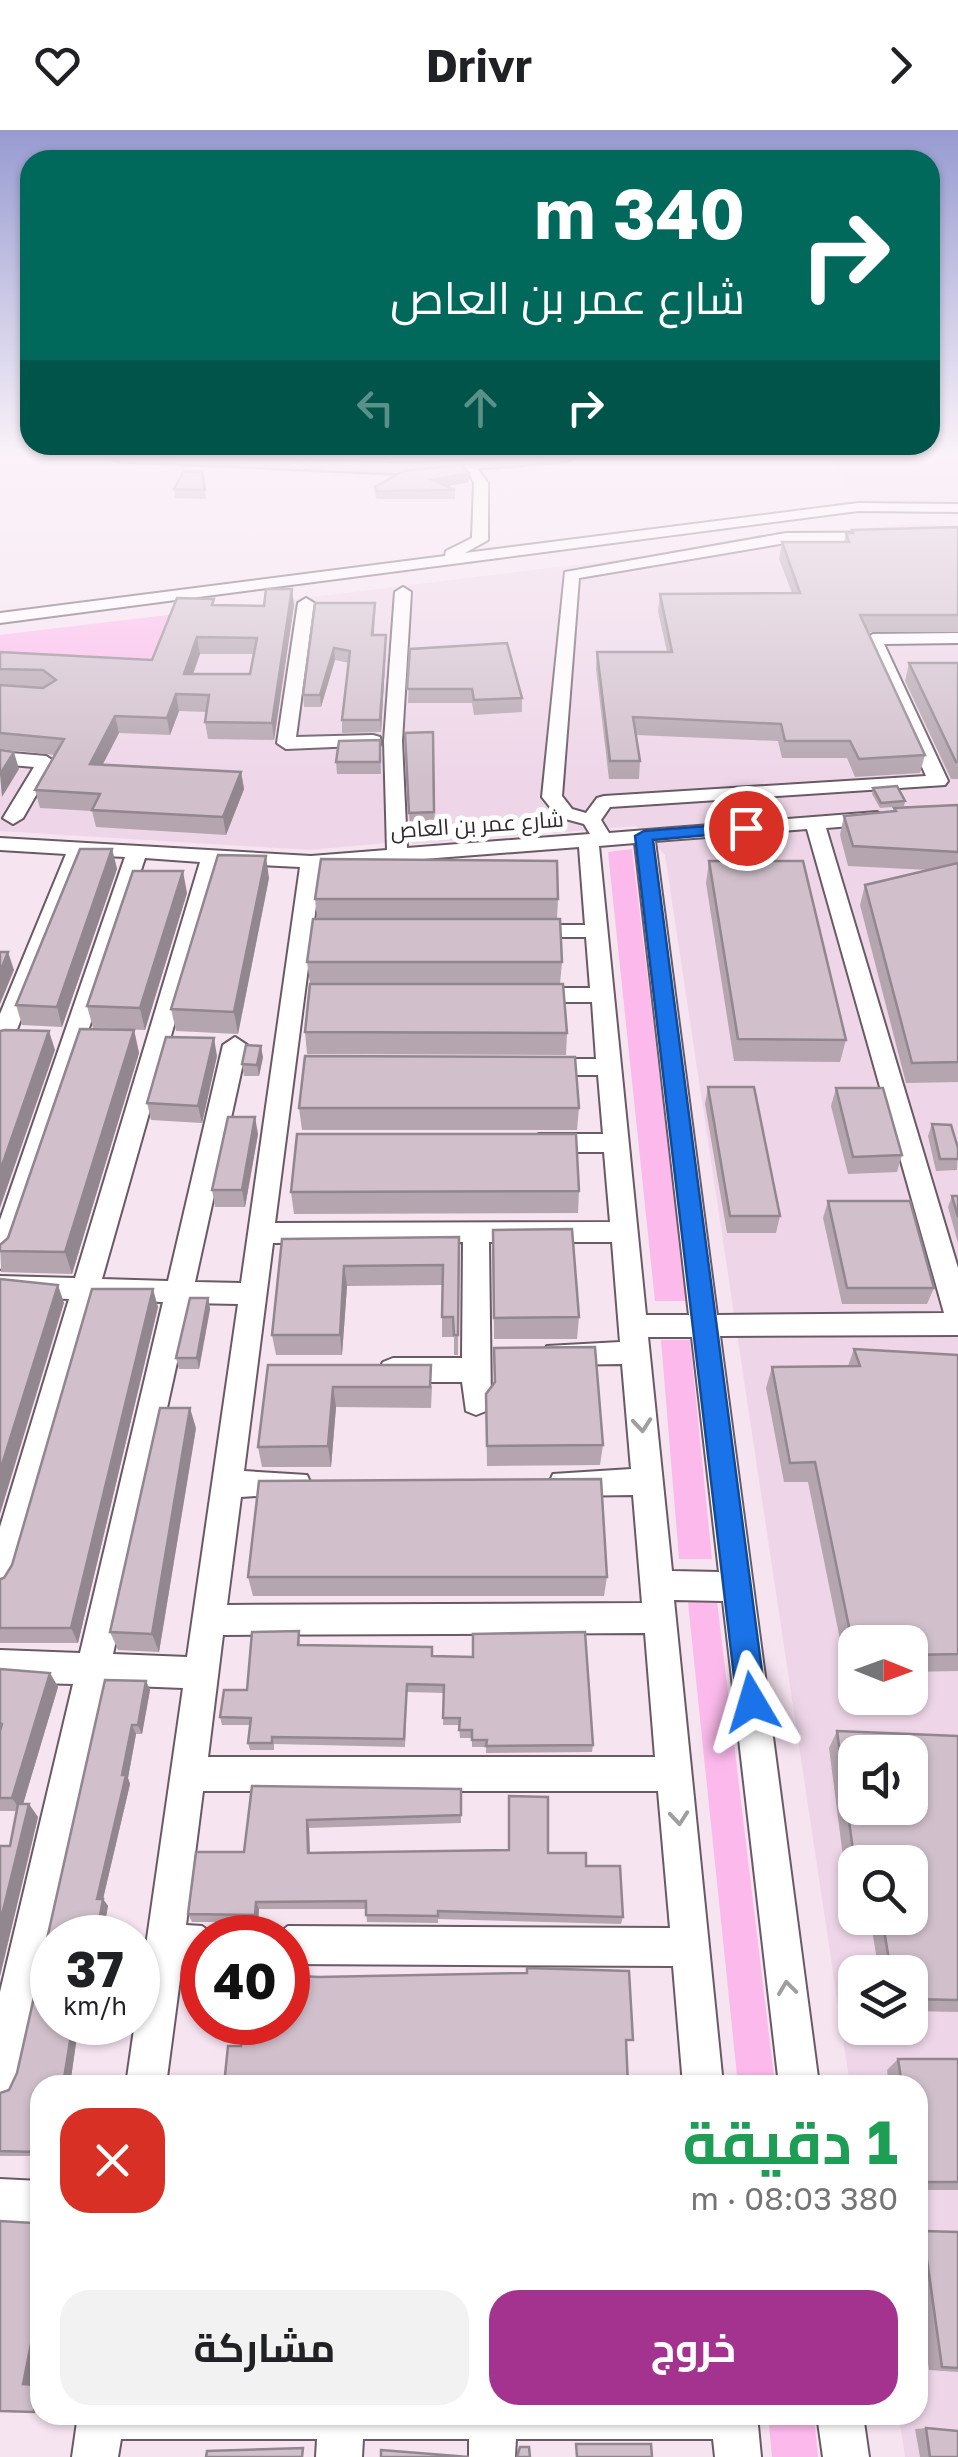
<!DOCTYPE html>
<html lang="ar">
<head>
<meta charset="utf-8">
<style>
	:root { --surface:#fff; --page:#f2f2f2; --text:#202124; --muted:#757577; --accent:#a43390 }
	body { margin:0; font-family:"Golos Text",Cairo,sans-serif; background:var(--page); color:var(--text); direction:rtl; height:100vh; display:flex; flex-direction:column; font-size:38px; white-space:nowrap }
	* { box-sizing:border-box; margin:0 }
	p { font-size:32px; color:var(--muted) }
	.icon { flex:none; width:55px; height:55px; fill:none; stroke:currentColor; stroke-width:2; stroke-linecap:round; stroke-linejoin:round }
	.map { position:relative; flex:1; overflow:hidden; direction:ltr }
	.side { position:absolute; left:30px; top:1945px; width:898px; height:350px; display:flex; flex-direction:column; background:var(--surface); border-radius:30px; box-shadow:0 2px 8px #0004; direction:rtl }
	.side>* { flex:none }
	.hud { position:absolute; left:20px; top:20px; width:920px; height:305px; border-radius:30px; box-shadow:0 2px 8px #0004; direction:rtl; background:#00695c; color:#fff; overflow:hidden }
	.needle { width:65px; rotate:91deg }
	.controls { position:absolute; left:838px; top:1495px; display:grid; gap:20px }
	.controls a { display:grid; place-items:center; width:90px; height:90px; border-radius:20px; background:var(--surface); box-shadow:0 2px 8px #0004; font-size:50px }
	.speed { position:absolute; left:30px; top:1785px; display:flex; gap:20px; font-size:50px; font-weight:700; text-align:center }
	.speed>* { display:grid; place-content:center; width:130px; height:130px; border-radius:50%; background:var(--surface); box-shadow:0 2px 8px #0004; line-height:1 }
	.speed small { font-size:25px; font-weight:400 }
	.speed .limit { border:15px solid #d22; background:#fff; color:#111 }
	.pin { position:absolute; display:grid; place-items:center; width:85px; height:85px; color:#fff; margin:-42px; border:5px solid #fff; border-radius:50%; box-shadow:0 2px 10px #0007 }
	.me { position:absolute; width:110px; margin:-55px; rotate:353deg; stroke-linejoin:round; filter:drop-shadow(0 0 8px #0008) }
	.turn { display:flex; align-items:center; gap:35px; height:210px; padding:0 30px; font-size:45px }
	.turn .icon { width:130px; height:130px; stroke-width:2.5 }
	.turn b { display:block; font-size:70px; line-height:85px }
	.lanes { display:flex; align-items:center; height:95px; padding:0 30px; background:#0003; justify-content:center; gap:50px; direction:ltr }
	.lanes .off { opacity:.35 }
	.round { display:grid; place-items:center; flex:none; width:105px; height:105px; border-radius:30px; background:var(--page) }
	.overview { display:flex; align-items:center; justify-content:space-between; height:170px; padding:0 30px }
	h1 { font-size:60px; font-weight:700; line-height:75px; color:#1e9e55 }
	.button { display:flex; gap:20px; margin-top:auto; padding:20px 30px }
	.button a { flex:1; height:115px; border-radius:30px; background:var(--accent); color:#fff; font-size:40px; font-weight:700; line-height:115px; text-align:center }
	.button a+a { background:var(--page); color:var(--text) }
	header { display:flex; justify-content:space-between; align-items:center; height:130px; padding:0 30px; background:var(--surface); font-size:45px; font-weight:700 }
	.map>svg:first-child { display:block }
	.built { fill:#eed6e8; fill-rule:evenodd }
	.green { fill:#fcbaec }
	.lines { fill:none; stroke-linecap:round; stroke-linejoin:round }
	.minor-casing { stroke:#695a65; stroke-width:4 }
	.major-casing { stroke:#8e4e80; stroke-width:5 }
	.minor { fill:#fff; fill-rule:evenodd }
	.major { fill:#daa1ce; fill-rule:evenodd }
	.wall { fill:#b4a5af; fill-rule:evenodd }
	.shaded-wall { fill:#92868f }
	.building { fill:#d1c0cc; stroke:#92868f; stroke-width:2.5; fill-rule:evenodd }
	.oneway { stroke:#a19ea0 }
	.route { fill:#1a73e8; stroke:#114b97; stroke-width:2.5 }
	.labels { text-anchor:middle; dominant-baseline:central; stroke-width:10; stroke-linejoin:round; paint-order:stroke }
	.far-street-label { font-size:22px; fill:#2f282d; stroke:#fff }
</style>
</head>
<body>
<header><svg class="icon" aria-label="forward" viewBox="0 0 24 24"><path d="M9 5l7 7-7 7"/></svg>Drivr<svg class="icon" aria-label="heart" viewBox="0 0 24 24"><path d="M12 20l-8-8c-3-5 5-10 8-4 3-6 11-1 8 4z"/></svg></header>
<div class="map">
<svg width="958" height="2327" viewBox="0 0 958 2327">
	<rect width="100%" height="100%" fill="#f6e4f1"/>
	<g class="built">
		<polygon points="828,326 958,326 958,374 860,374"/>
		<path d="M912,393L958,396V2327H905L899,2285H918V1955H850L665,725L636,696L414,714L397,705L385,713L310,720L0,701V536L175,484ZM855,1512H910V1568H855ZM855,1622H910V1678H855ZM855,1732H910V1788H855ZM855,1842H910V1898H855Z"/>
	</g>
	<g class="green">
		<polygon points="175,484 155,542 0,536 0,505"/>
		<polygon points="632,719 687,1171 655,1171 608,722"/>
		<polygon points="661,1210 690,1210 712,1429 679,1429"/>
		<polygon points="687,1463 716,1463 775,1955 738,1955"/>
		<polygon points="768,2285 814,2285 818,2327 772,2327"/>
	</g>
	<g class="lines">
		<defs>
			<g id="minor">
				<polygon points="473,333 488,353 488,410 465,423 858,373 958,374 958,382 858,381 0,493 0,483 445,426 446,421 472,408 474,353 466,337"/>
				<path d="M958,402V412L786,413L579,448L562,666L572,679L586,683L597,668L604,666L926,646L865,509L873,504L958,503V513L884,514L948,651L945,655L610,677L601,690L609,703L877,682L887,688L877,694L826,698L958,1138V1205L720,1206L819,1955H779L723,1471L674,1470L723,1955H683L673,1836L288,1834V1808H272L288,1796L670,1798L658,1661H203L186,1795L202,1796L218,1808H202V1834H182L166,1955H126L183,1558L106,1555L20,1948L14,1962L0,1968V1862L73,1554L0,1552V1520L80,1523L163,1172L96,1170L16,1450L11,1460L0,1464V1397L69,1169L0,1166V1146L75,1148L200,732L145,728L13,1129L0,1139V1090L125,727L86,725L12,912L0,920V884L66,724L0,720V708L311,726L387,720L384,611L395,462L403,457L411,462L402,611L407,718L590,704L584,694L558,687L542,667L565,442L786,403ZM807,699L944,1183L717,1185L655,711ZM635,713L689,1185H646L599,716ZM579,717L585,795H523L512,801L523,807H586L590,858H530L519,865L530,872H592L596,929H540L528,937L540,945H598L603,1004H539L526,1013L539,1022H604L610,1092L275,1093L321,737ZM220,733L300,737L241,1153L195,1152L247,915L235,907L223,915L168,1151L102,1149ZM463,1112L462,1228H393L383,1232L379,1240L383,1248L393,1252H462L466,1281L476,1285L486,1281L491,1273L489,1112H612L620,1212L547,1216L543,1224L547,1232L557,1235L622,1234L631,1339L553,1344L549,1353L553,1362L564,1366L633,1365L642,1473L227,1475L241,1367L307,1363L311,1354L307,1345L244,1341L273,1113ZM190,1173L238,1174L187,1527L113,1524ZM648,1207H692L719,1442L672,1441ZM645,1503L655,1627H208L223,1505Z"/>
				<polygon points="306,468 314,473 296,607 373,605 380,607 380,615 286,619 277,613 298,473"/>
				<polygon points="0,622 46,626 55,632 23,688 13,694 3,688 34,637 0,634"/>
				<polygon points="0,2049 40,2051 40,2093 0,2091"/>
				<polygon points="78,2285 757,2285 761,2327 715,2327 713,2309 516,2309 515,2327 469,2327 469,2309 363,2309 362,2327 316,2327 317,2309 121,2309 118,2327 72,2327"/>
				<polygon points="817,2285 863,2285 869,2327 823,2327"/>
			</g>
			<polygon id="major" points="109,326 412,334 575,326 566,331 412,344 118,331"/>
		</defs>
		<use href="#minor" class="minor-casing"/>
		<use href="#major" class="major-casing"/>
		<use href="#minor" class="minor"/>
		<use href="#major" class="major"/>
	</g>
	<g class="wall">
		<polygon points="305,326 465,326 412,330 305,327"/>
		<polygon points="202,342 206,369 175,368 174,359"/>
		<polygon points="469,352 446,356 455,360 455,369 377,369 375,366 375,357"/>
		<polygon points="958,397 958,502 868,502 925,625 920,643 855,647 847,628 782,628 778,611 636,605 640,631 639,649 609,649 596,539 597,522 667,522 658,481 660,464 792,463 779,429 782,412 844,412 846,403 851,403 852,400"/>
		<polygon points="315,473 375,473 374,505 386,517 381,602 342,603 342,590 349,533 335,530 321,577 304,577 303,565"/>
		<path d="M215,475H294L274,610L208,609L205,592L207,582L179,581L170,605L119,603L103,634L241,642L244,659L226,705L96,697L92,681L40,678L35,660L55,625L0,619V522L152,530ZM200,524H254L250,544H193Z"/>
		<polygon points="410,519 522,568 522,582 474,585 472,573 408,573"/>
		<polygon points="909,533 958,533 958,649 951,649 905,551"/>
		<polygon points="433,602 435,699 410,700 405,603"/>
		<polygon points="380,610 381,644 337,644 336,632"/>
		<polygon points="873,658 905,671 904,676 880,678 872,664"/>
		<polygon points="958,675 958,952 906,953 860,775 865,755 929,740 848,736 840,705 844,686 893,682 894,678"/>
		<polygon points="112,719 117,739 62,897 22,895 16,875"/>
		<polygon points="709,731 846,910 840,932 734,931 706,753"/>
		<polygon points="269,748 238,904 176,901 171,879"/>
		<polygon points="187,763 145,900 93,898 87,876"/>
		<polygon points="315,769 558,769 557,789 562,832 560,854 567,903 566,925 307,924 305,902 310,854 307,832 317,789"/>
		<polygon points="134,900 139,923 72,1144 1,1142 0,1115 8,1108"/>
		<polygon points="217,926 202,993 151,990 147,973"/>
		<polygon points="263,927 259,946 244,946 242,934"/>
		<polygon points="708,957 780,1086 776,1103 727,1103 705,974"/>
		<polygon points="836,958 902,1025 897,1042 848,1044 831,976"/>
		<polygon points="299,978 579,978 577,1000 302,1000"/>
		<polygon points="932,994 958,1018 957,1040 936,1041 928,1006"/>
		<polygon points="258,1004 245,1077 215,1077 212,1060"/>
		<polygon points="579,1061 578,1083 294,1084 291,1062"/>
		<polygon points="952,1066 958,1066 958,1113 948,1077"/>
		<polygon points="828,1071 934,1158 927,1174 842,1174 823,1088"/>
		<polygon points="493,1100 579,1187 577,1209 494,1209"/>
		<polygon points="459,1107 458,1225 454,1225 454,1207 442,1207 442,1155 347,1156 342,1225 276,1225 272,1205 282,1109"/>
		<polygon points="208,1168 210,1179 199,1239 179,1239 176,1228"/>
		<polygon points="158,1177 78,1513 0,1513 0,1449 4,1448"/>
		<polygon points="494,1218 603,1315 600,1335 487,1336 486,1264 494,1253"/>
		<polygon points="854,1219 958,1225 958,1541 910,1542 910,1512 855,1512 855,1543 847,1544 808,1352 784,1352 766,1258 772,1237 848,1236"/>
		<polygon points="268,1235 432,1256 431,1278 336,1277 331,1337 262,1337 258,1317"/>
		<polygon points="196,1298 159,1522 118,1520 110,1502"/>
		<polygon points="248,1447 607,1447 604,1466 253,1466"/>
		<polygon points="299,1501 300,1515 433,1526 593,1615 592,1622 486,1623 486,1617 472,1617 472,1608 460,1608 459,1595 443,1595 444,1563 407,1562 405,1617 274,1614 274,1620 250,1620 248,1613 250,1595 222,1595 220,1587 247,1560"/>
		<polygon points="0,1539 50,1543 58,1557 23,1674 38,1687 0,1846 0,1716 10,1716 17,1681 0,1681"/>
		<polygon points="105,1550 146,1551 150,1560 142,1604 136,1604 128,1648 130,1654 103,1769 108,1776 102,1808 52,1808 52,1892 79,1892 70,1955 40,1955 40,2026 0,2026 0,1963 9,1960 17,1943"/>
		<polygon points="837,1601 958,1606 958,1882 910,1881 910,1842 879,1842 870,1788 910,1788 910,1732 855,1732 855,1743 845,1742 829,1618"/>
		<polygon points="252,1656 461,1659 461,1693 309,1698 310,1723 548,1723 586,1736 623,1787 621,1794 438,1789 438,1793 367,1792 366,1779 259,1779 258,1792 192,1792 188,1784 244,1722"/>
		<polygon points="898,1929 958,1929 958,2060 918,2060 918,1955 889,1955 887,1940"/>
		<polygon points="923,2101 958,2102 958,2242 929,2240 918,2159 918,2104"/>
		<polygon points="926,2298 958,2327 920,2327 915,2299"/>
	</g>
	<g class="shaded-wall">
		<polygon points="412,326 465,326 412,330"/>
		<polygon points="469,343 469,352 432,359 432,350"/>
		<polygon points="292,459 294,475 274,610 272,593"/>
		<polygon points="386,505 386,517 381,602 380,590"/>
		<polygon points="197,507 200,524 187,561 184,544"/>
		<polygon points="334,518 335,530 321,577 320,565"/>
		<polygon points="176,564 179,581 170,605 167,588"/>
		<polygon points="115,586 119,603 94,651 90,634"/>
		<polygon points="14,622 19,639 2,667 0,644"/>
		<polygon points="241,642 244,659 226,705 223,687"/>
		<polygon points="112,719 117,739 62,897 57,877"/>
		<polygon points="266,726 269,748 238,904 234,882"/>
		<polygon points="183,741 187,763 145,900 140,878"/>
		<polygon points="8,822 14,840 0,874 0,842"/>
		<polygon points="134,900 139,923 72,1144 65,1122"/>
		<polygon points="49,901 55,920 0,1078 0,1041"/>
		<polygon points="214,908 217,926 202,993 198,976"/>
		<polygon points="261,916 263,927 259,946 257,935"/>
		<polygon points="255,987 258,1004 245,1077 242,1060"/>
		<polygon points="344,1136 347,1156 342,1225 340,1205"/>
		<polygon points="58,1155 64,1173 0,1384 0,1341"/>
		<polygon points="153,1159 158,1177 78,1513 71,1498"/>
		<polygon points="208,1168 210,1179 199,1239 197,1228"/>
		<polygon points="333,1257 336,1277 331,1337 328,1316"/>
		<polygon points="190,1278 196,1298 159,1522 152,1504"/>
		<polygon points="50,1543 58,1557 21,1681 12,1668"/>
		<polygon points="146,1551 150,1560 142,1604 138,1595"/>
		<polygon points="132,1595 136,1604 128,1648 130,1654 103,1769 108,1776 102,1808 96,1808 97,1769"/>
		<polygon points="29,1674 38,1687 0,1846 0,1793"/>
		<polygon points="307,1690 309,1698 310,1731 308,1723"/>
		<polygon points="256,1772 259,1779 258,1792 255,1785"/>
		<polygon points="73,1892 79,1892 70,1955 63,1955"/>
		<polygon points="40,2131 40,2209 31,2256 23,2254 33,2168"/>
		<polygon points="38,2255 40,2255 40,2283 34,2282"/>
	</g>
	<g class="building">
		<polygon points="461,335 469,343 432,350 455,360 376,361 375,357 404,341"/>
		<polygon points="184,341 202,342 205,360 174,359"/>
		<polygon points="958,397 958,485 860,485 925,625 859,629 850,611 785,611 781,594 633,587 640,631 610,631 597,522 672,522 660,464 800,463 782,412 849,412 846,403 853,403 852,400"/>
		<path d="M266,459H292L272,593L205,592L209,565L176,564L167,588L115,586L90,634L241,642L223,687L92,680L100,664L35,660L64,609L0,603V555L43,558L56,550L43,540L0,539V522L152,530L177,468L214,469L212,475L264,476ZM197,507L257,508L250,544H184Z"/>
		<polygon points="315,473 375,473 372,505 386,505 380,590 342,590 350,521 334,518 320,565 303,565"/>
		<polygon points="507,513 522,568 474,570 472,559 407,559 410,519"/>
		<polygon points="909,533 958,533 958,631 956,632"/>
		<polygon points="433,602 434,682 409,683 405,603"/>
		<polygon points="380,610 380,632 336,632 339,611"/>
		<polygon points="0,620 14,622 0,644"/>
		<polygon points="897,656 905,671 881,673 873,658"/>
		<polygon points="958,675 958,722 853,716 844,686 896,681 894,678"/>
		<polygon points="80,719 112,719 57,877 16,875"/>
		<polygon points="218,725 266,726 234,882 171,879"/>
		<polygon points="321,729 557,731 558,769 315,769"/>
		<polygon points="709,731 803,731 846,910 738,909"/>
		<polygon points="958,733 958,932 912,933 865,755"/>
		<polygon points="133,741 183,741 140,878 87,876"/>
		<polygon points="313,789 560,789 562,832 307,832"/>
		<polygon points="0,822 8,822 0,842"/>
		<polygon points="310,854 563,854 567,903 305,902"/>
		<polygon points="80,899 134,900 65,1122 0,1121 0,1115 8,1108"/>
		<polygon points="5,900 49,901 0,1041 0,901"/>
		<polygon points="166,907 214,908 198,976 147,973"/>
		<polygon points="246,915 261,916 257,935 242,934"/>
		<polygon points="305,926 575,927 579,978 299,978"/>
		<polygon points="708,957 754,957 780,1086 730,1086"/>
		<polygon points="836,958 883,958 902,1025 853,1027"/>
		<polygon points="228,987 255,987 242,1060 212,1060"/>
		<polygon points="932,994 951,995 958,1018 958,1029 940,1029"/>
		<polygon points="297,1004 576,1004 579,1061 291,1062"/>
		<polygon points="952,1066 958,1066 958,1087"/>
		<polygon points="828,1071 910,1071 934,1158 847,1158"/>
		<polygon points="572,1099 579,1187 494,1188 493,1100"/>
		<polygon points="459,1107 458,1205 454,1205 453,1187 442,1187 443,1135 344,1136 340,1205 272,1205 282,1109"/>
		<polygon points="0,1149 58,1155 0,1341"/>
		<polygon points="92,1159 153,1159 71,1498 0,1498 0,1449 4,1448 12,1435"/>
		<polygon points="190,1168 208,1168 197,1228 176,1228"/>
		<polygon points="595,1217 603,1315 487,1316 486,1264 495,1252 494,1218"/>
		<polygon points="854,1219 958,1225 958,1524 910,1525 910,1512 855,1512 855,1526 815,1332 790,1333 772,1237 860,1236"/>
		<polygon points="268,1235 431,1235 430,1257 333,1257 328,1316 258,1317"/>
		<polygon points="160,1278 190,1278 152,1504 110,1502"/>
		<polygon points="601,1349 607,1447 248,1447 259,1351"/>
		<polygon points="299,1501 298,1515 432,1517 432,1526 473,1527 473,1504 585,1502 593,1615 486,1616 487,1610 472,1610 472,1600 459,1600 460,1588 443,1588 444,1555 407,1554 404,1609 272,1607 272,1613 248,1613 251,1588 220,1587 224,1560 247,1560 252,1502"/>
		<polygon points="0,1539 50,1543 12,1668 0,1668 0,1601 2,1594 0,1593"/>
		<polygon points="105,1550 146,1551 138,1595 132,1595 122,1645 126,1645 97,1769 103,1769 96,1808 52,1808 52,1892 73,1892 63,1955 40,1955 40,2022 0,2021 0,1963 9,1960 17,1943"/>
		<path d="M837,1601L958,1606V1870L910,1869V1842H891L882,1788H910V1732H873V1728H854ZM855,1622H910V1678H855Z"/>
		<polygon points="252,1656 461,1659 461,1685 307,1690 308,1723 509,1720 509,1666 548,1667 548,1723 586,1723 586,1736 620,1736 623,1787 438,1781 438,1786 366,1785 366,1771 256,1772 255,1785 188,1784 196,1722 244,1722"/>
		<polygon points="18,1674 29,1674 0,1793 0,1716 10,1716"/>
		<polygon points="527,1838 629,1841 633,1910 626,1910 628,1955 224,1955 228,1916 241,1916 244,1892 288,1892 288,1845 318,1847 527,1843"/>
		<polygon points="898,1929 958,1929 958,2052 918,2052 918,1955 902,1955"/>
		<polygon points="37,2085 40,2085 40,2131 33,2168 40,2168 40,2169 23,2254 38,2255 34,2282 0,2281 0,2091 33,2093"/>
		<polygon points="923,2101 958,2102 958,2238 942,2237"/>
		<polygon points="926,2298 958,2301 958,2327 930,2327"/>
		<polygon points="576,2314 651,2314 652,2327 577,2327"/>
		<polygon points="520,2317 529,2317 530,2327 517,2327"/>
		<polygon points="303,2318 302,2327 206,2327 207,2321"/>
		<polygon points="381,2320 469,2327 381,2327"/>
	</g>
	<defs><path id="oneway-chevron" d="M-2-3.5L2.5 0L-2 3.5" fill="none" stroke-width="1.6" stroke-linecap="round" stroke-linejoin="round" transform="scale(2.5)"/></defs>
	<g class="oneway">
		<use href="#oneway-chevron" transform="translate(642 1295) rotate(85)"/>
		<use href="#oneway-chevron" transform="translate(679 1688) rotate(85)"/>
		<use href="#oneway-chevron" transform="translate(787 1858) rotate(-97)"/>
	</g>
	<linearGradient id="sky" x2="0" y2="1"><stop stop-color="#979bd1"/><stop offset="0.5" stop-color="#fbf3f9"/><stop offset="1" stop-color="#fbf3f9" stop-opacity="0"/></linearGradient>
	<rect width="958" height="652" fill="url(#sky)"/>
	<polygon class="route" points="746,693 755,698 752,701 653,710 766,1572 762,1582 752,1585 741,1582 737,1572 635,706 644,701"/>
	<g class="labels">
		<g class="far-street-label">
			<text transform="translate(477 694) rotate(-4)">شارع عمر بن العاص</text>
		</g>
	</g>
</svg>
<div class="controls">
<a><svg class="needle" viewBox="-14 -14 28 28"><path d="M0-13l5 13h-10z" fill="#e53935"/><path d="M0 13l5-13h-10z" fill="#757577"/></svg></a>
<a><svg class="icon" aria-label="sound" viewBox="0 0 24 24"><path d="M4 9h4l5-4v14l-5-4H4zM17 9q2 3 0 6"/></svg></a>
<a><svg class="icon" aria-label="search" viewBox="0 0 24 24"><circle cx="10" cy="10" r="6"/><path d="M15 15l6 6"/></svg></a>
<a><svg class="icon" aria-label="layers" viewBox="0 0 24 24"><path d="M12 4l9 5-9 5-9-5zM3 14l9 5 9-5"/></svg></a>
</div>
<div class="speed"><div>37<small>km/h</small></div><div class="limit">40</div></div>
<div class="pin" style="left:746px;top:698px;background:#d93025"><svg class="icon" aria-label="arrive" viewBox="0 0 24 24"><path d="M6 21V4h12l-3 4 3 4H6"/></svg></div>
<svg class="me" style="left:752px;top:1572px" viewBox="-20 -20 40 40"><path d="M0-17L14 15 0 8-14 15z" fill="#1a73e8" stroke="#fff" stroke-width="4"/></svg>
<div class="hud">
<div class="turn"><svg class="icon" aria-label="right" viewBox="0 0 24 24"><path d="M7 20v-9h11M14 6l5 5-5 5"/></svg><div><b>340 m</b>شارع عمر بن العاص</div></div>
<div class="lanes"><svg class="icon off" aria-label="left" viewBox="0 0 24 24"><path d="M17 20v-9H6M10 6l-5 5 5 5"/></svg><svg class="icon off" aria-label="ahead" viewBox="0 0 24 24"><path d="M12 20V5M6 11l6-6 6 6"/></svg><svg class="icon" aria-label="right" viewBox="0 0 24 24"><path d="M7 20v-9h11M14 6l5 5-5 5"/></svg></div>
</div>
<section class="side">
<div class="overview"><div><h1>1 دقيقة</h1><p>380 m · 08:03</p></div><a class="round" style="background:#d93025;color:#fff"><svg class="icon" aria-label="close" viewBox="0 0 24 24"><path d="M6 6l12 12M18 6L6 18"/></svg></a></div>
<div class="button"><a>خروج</a><a>مشاركة</a></div>
</section>
</div>
</body>
</html>
